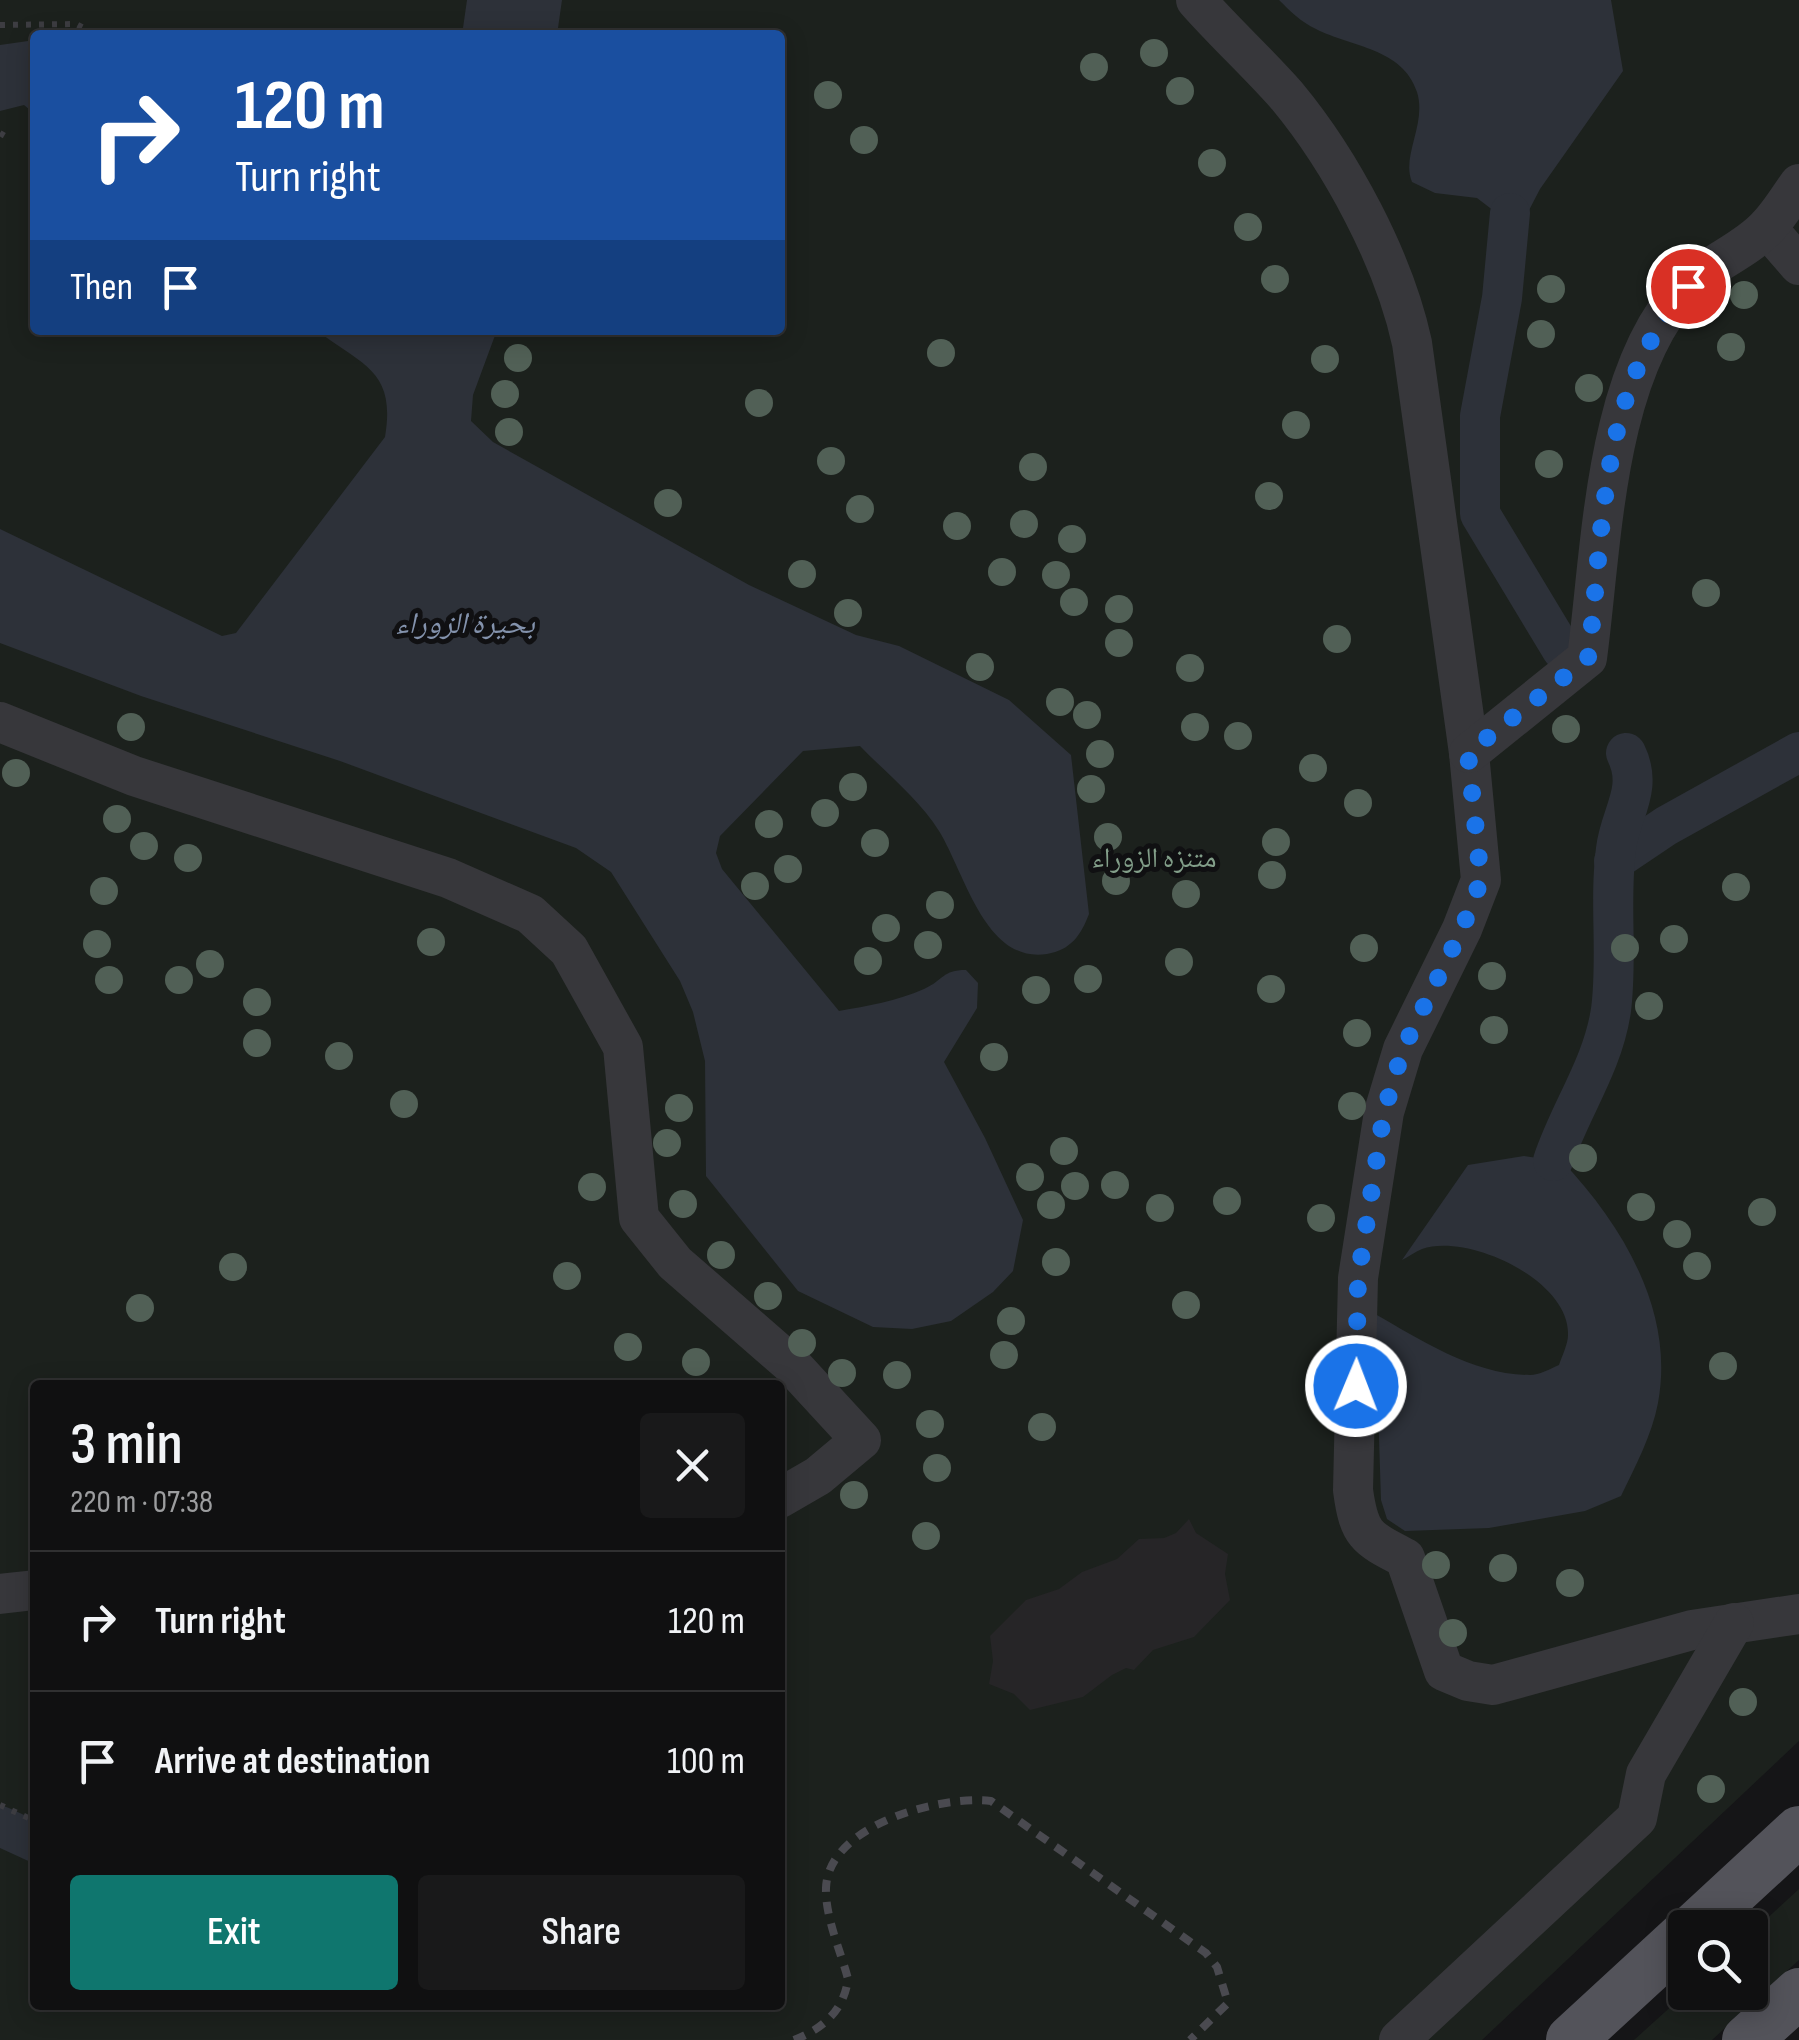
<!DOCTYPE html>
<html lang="en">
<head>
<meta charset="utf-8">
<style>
	:root { --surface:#101011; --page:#19191a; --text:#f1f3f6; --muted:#9c9d9f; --line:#303031; --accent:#0f766e }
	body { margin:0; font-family:"Sofia Sans Condensed","Noto Naskh Arabic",sans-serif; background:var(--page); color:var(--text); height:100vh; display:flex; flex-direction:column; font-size:38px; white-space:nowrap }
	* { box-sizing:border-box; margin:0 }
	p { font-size:32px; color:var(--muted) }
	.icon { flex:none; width:55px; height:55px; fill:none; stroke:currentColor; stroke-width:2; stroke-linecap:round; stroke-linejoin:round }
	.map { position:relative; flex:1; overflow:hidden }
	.details { position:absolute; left:30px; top:1380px; width:755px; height:630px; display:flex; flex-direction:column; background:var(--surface); border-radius:10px; box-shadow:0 5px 25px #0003,0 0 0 2px var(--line) }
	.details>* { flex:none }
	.guide { position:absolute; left:30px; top:30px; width:755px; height:305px; border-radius:10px; box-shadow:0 5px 25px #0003,0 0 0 2px var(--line); background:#1a4fa0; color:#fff; overflow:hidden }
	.fabs { position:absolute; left:1668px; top:1910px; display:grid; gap:20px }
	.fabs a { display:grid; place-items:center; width:100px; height:100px; border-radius:10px; background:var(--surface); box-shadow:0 5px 25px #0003,0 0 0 2px var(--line); font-size:50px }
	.pin { position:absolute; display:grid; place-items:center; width:85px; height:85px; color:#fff; margin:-42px; border:5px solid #fff; border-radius:50%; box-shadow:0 2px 10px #0007 }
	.me { position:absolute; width:110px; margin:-55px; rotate:1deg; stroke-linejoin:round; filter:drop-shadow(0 0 8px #0008) }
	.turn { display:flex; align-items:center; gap:35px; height:210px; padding:0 40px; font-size:45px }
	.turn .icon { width:130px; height:130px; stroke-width:2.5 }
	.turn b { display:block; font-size:70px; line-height:85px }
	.then { display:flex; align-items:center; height:95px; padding:0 40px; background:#0003; gap:20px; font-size:38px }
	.round { display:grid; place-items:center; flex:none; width:105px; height:105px; border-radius:10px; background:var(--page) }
	.head { display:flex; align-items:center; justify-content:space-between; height:170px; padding:0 40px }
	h1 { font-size:60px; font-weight:600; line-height:75px }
	.button { display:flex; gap:20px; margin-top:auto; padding:20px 40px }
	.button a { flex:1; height:115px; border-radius:10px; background:var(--accent); color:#fff; font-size:40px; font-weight:600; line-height:115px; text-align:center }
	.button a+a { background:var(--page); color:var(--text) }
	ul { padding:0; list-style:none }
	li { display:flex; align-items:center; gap:30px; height:140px; padding:0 40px; border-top:2px solid var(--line) }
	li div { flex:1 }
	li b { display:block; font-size:38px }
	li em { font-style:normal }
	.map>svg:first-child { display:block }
	.green { fill:#1c211d; fill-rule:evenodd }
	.water { fill:#2d3139 }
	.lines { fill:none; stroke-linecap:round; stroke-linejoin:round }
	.canal { stroke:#2d3139; stroke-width:40 }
	.building { fill:#262527 }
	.path { stroke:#3d3d42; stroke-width:6; stroke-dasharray:5 8; stroke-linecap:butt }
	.minor { stroke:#37373b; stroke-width:40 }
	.major { stroke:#53535a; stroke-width:50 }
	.rail { stroke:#4a4a50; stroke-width:8; stroke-dasharray:12 10; stroke-linecap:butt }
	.tree { fill:#516056 }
	.route { stroke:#1a73e8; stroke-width:18; stroke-dasharray:0 32.4 }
	.labels { text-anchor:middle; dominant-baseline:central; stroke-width:10; stroke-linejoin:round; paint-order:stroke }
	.park-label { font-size:28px; fill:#829e89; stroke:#101012 }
	.water-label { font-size:30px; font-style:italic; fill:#8392ac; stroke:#101012 }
</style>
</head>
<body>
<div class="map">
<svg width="1799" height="2040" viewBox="0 0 1799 2040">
	<rect width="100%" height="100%" fill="#151517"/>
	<g class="green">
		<path d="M0,0H1799V1741L1482,2040H0ZM35,35H780V330H35ZM35,1385H780V2005H35Z"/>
		<polygon points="1799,1889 1799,1960 1712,2040 1634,2040 1686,1993 1750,1992 1750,1934"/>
	</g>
	<g class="water">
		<polygon points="467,0 562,0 557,35 462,35"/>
		<path d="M1279,0H1611L1623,71L1540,189L1526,216L1494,211L1477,198L1435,193L1412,182C1401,156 1427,124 1417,92C1403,48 1351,47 1316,29C1301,22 1290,11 1279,0Z"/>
		<polygon points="35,40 35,114 24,105 0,111 0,45"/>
		<path d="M316,330H497L473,395L471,421L493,442L749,585L856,635L899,646L1009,700L1071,755L1089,914C1081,935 1071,950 1047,954C985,964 965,873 939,831C920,800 885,772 860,746L803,751L720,836L716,853L722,869L839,1011C867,1006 897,1001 924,989C944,980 942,970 966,970L978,983L977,1008L944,1062L985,1138L1023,1220L1013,1271L993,1292L951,1321L912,1329L873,1327L798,1291L706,1176L705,1061L693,1012L680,981L611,872L576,848L340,761L141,696L0,643V529L222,636L236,633L385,437C396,371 364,366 316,330Z"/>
		<path d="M1524,1156L1563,1162C1623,1226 1675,1312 1658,1403C1652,1435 1635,1467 1621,1496L1585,1511L1489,1528L1405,1531L1387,1519L1381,1500L1375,1314C1421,1340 1474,1375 1530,1375C1539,1375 1550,1369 1559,1365C1562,1356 1568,1344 1568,1335C1570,1280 1468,1233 1422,1249C1415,1252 1408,1257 1402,1260L1468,1165Z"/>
	</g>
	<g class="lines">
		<g class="canal">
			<polyline points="1510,213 1502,298 1480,416 1480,514 1562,650"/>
			<polyline points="1614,861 1666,826 1799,752"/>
			<path d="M1553,1161C1570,1110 1603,1065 1611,1010C1618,956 1609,902 1616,849C1620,814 1644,789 1626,753"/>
			<polyline points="0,1826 35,1842"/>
		</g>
	</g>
	<polygon class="building" points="1189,1519 1196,1533 1228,1554 1225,1574 1230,1600 1194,1637 1153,1650 1134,1670 1126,1668 1112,1675 1083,1697 1030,1710 1014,1694 989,1684 993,1661 990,1636 1026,1600 1059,1589 1082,1572 1117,1559 1139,1539 1164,1538 1176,1533"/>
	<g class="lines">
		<g class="path">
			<polyline points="0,25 76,24 97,35"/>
			<polyline points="0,133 5,136"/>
			<polyline points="0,1805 35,1821"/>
		</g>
		<g class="minor">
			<path d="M1196,0C1225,33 1258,63 1287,96C1341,161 1394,260 1412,343L1469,753L1481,880L1462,929L1403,1049L1384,1112L1358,1278L1353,1490C1359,1535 1366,1538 1405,1558L1444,1671L1468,1681L1493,1685L1692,1630L1799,1614"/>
			<polyline points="1767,228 1799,265"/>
			<polyline points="0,722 134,776 448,878 530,914 569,950 623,1047 639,1218 675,1263 791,1364 861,1440 818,1476 780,1498"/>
			<path d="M1469,753L1587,658C1602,546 1604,372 1687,286C1710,263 1745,251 1767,227C1779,215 1789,198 1799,184"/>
			<polyline points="0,1594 35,1590"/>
			<polyline points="1399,2040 1637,1818 1646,1774 1734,1623"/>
		</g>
		<g class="major">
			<polyline points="1694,1928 1799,1831"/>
			<polyline points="1571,2040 1685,1935"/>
			<polyline points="1747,2040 1799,1993"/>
		</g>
		<path class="rail" d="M794,2040C822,2029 844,2011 848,1979C841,1952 825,1917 826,1888C828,1825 940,1795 991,1801L1206,1953L1217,1967L1228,2003L1190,2040"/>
	</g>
	<g class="tree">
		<circle cx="1154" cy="53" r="14"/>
		<circle cx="1094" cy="67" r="14"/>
		<circle cx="1180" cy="91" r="14"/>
		<circle cx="828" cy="95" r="14"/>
		<circle cx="864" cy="140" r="14"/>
		<circle cx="1212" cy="163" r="14"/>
		<circle cx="1248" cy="227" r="14"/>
		<circle cx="1275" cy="279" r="14"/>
		<circle cx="1551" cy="289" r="14"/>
		<circle cx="1744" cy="295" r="14"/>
		<circle cx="1541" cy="334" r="14"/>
		<circle cx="1731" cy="347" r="14"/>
		<circle cx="941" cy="353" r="14"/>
		<circle cx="518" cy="358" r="14"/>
		<circle cx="1325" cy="359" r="14"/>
		<circle cx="1589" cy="388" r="14"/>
		<circle cx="505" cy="394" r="14"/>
		<circle cx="759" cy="403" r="14"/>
		<circle cx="1296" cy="425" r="14"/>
		<circle cx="509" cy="432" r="14"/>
		<circle cx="831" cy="461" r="14"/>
		<circle cx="1549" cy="464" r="14"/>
		<circle cx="1033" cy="467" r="14"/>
		<circle cx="1269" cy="496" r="14"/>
		<circle cx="668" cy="503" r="14"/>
		<circle cx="860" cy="509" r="14"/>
		<circle cx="1024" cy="524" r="14"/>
		<circle cx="957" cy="526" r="14"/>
		<circle cx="1072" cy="539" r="14"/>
		<circle cx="1002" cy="572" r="14"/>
		<circle cx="802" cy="574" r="14"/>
		<circle cx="1056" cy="575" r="14"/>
		<circle cx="1706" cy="593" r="14"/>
		<circle cx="1074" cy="602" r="14"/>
		<circle cx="1119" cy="609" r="14"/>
		<circle cx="848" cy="613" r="14"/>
		<circle cx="1337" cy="639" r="14"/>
		<circle cx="1119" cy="643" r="14"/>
		<circle cx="980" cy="667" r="14"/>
		<circle cx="1190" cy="668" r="14"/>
		<circle cx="1060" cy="702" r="14"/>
		<circle cx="1087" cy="715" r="14"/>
		<circle cx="131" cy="727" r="14"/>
		<circle cx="1195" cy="727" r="14"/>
		<circle cx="1566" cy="729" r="14"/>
		<circle cx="1238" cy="736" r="14"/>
		<circle cx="1100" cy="754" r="14"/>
		<circle cx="1313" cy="768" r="14"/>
		<circle cx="16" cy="773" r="14"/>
		<circle cx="853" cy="787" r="14"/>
		<circle cx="1091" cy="789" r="14"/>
		<circle cx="1358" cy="803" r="14"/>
		<circle cx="825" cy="813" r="14"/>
		<circle cx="117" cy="819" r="14"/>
		<circle cx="769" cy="824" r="14"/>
		<circle cx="1108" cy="837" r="14"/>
		<circle cx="1276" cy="842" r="14"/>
		<circle cx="875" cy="843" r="14"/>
		<circle cx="144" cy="846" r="14"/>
		<circle cx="188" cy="858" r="14"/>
		<circle cx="788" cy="869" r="14"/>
		<circle cx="1272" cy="875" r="14"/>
		<circle cx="1116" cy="881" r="14"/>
		<circle cx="755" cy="886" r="14"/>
		<circle cx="1736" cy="887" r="14"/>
		<circle cx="104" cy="891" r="14"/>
		<circle cx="1186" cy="894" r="14"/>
		<circle cx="940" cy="905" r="14"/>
		<circle cx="886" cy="928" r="14"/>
		<circle cx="1674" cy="939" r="14"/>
		<circle cx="431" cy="942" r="14"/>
		<circle cx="97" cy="944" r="14"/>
		<circle cx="928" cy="945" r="14"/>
		<circle cx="1364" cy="948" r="14"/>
		<circle cx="1625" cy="948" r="14"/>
		<circle cx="868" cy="961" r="14"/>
		<circle cx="1179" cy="962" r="14"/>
		<circle cx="210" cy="964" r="14"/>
		<circle cx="1492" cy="976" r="14"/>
		<circle cx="1088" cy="979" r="14"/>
		<circle cx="109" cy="980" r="14"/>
		<circle cx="179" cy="980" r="14"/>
		<circle cx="1271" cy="989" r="14"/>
		<circle cx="1036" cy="990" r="14"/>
		<circle cx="257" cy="1002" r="14"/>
		<circle cx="1649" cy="1006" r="14"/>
		<circle cx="1494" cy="1030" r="14"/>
		<circle cx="1357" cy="1033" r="14"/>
		<circle cx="257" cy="1043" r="14"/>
		<circle cx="339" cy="1056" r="14"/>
		<circle cx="994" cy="1057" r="14"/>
		<circle cx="404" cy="1104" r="14"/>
		<circle cx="1352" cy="1106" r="14"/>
		<circle cx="679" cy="1108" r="14"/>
		<circle cx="667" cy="1143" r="14"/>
		<circle cx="1064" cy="1151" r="14"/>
		<circle cx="1583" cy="1158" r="14"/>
		<circle cx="1030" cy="1177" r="14"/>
		<circle cx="1115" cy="1185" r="14"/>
		<circle cx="1075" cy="1186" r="14"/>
		<circle cx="592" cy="1187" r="14"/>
		<circle cx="1227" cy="1201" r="14"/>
		<circle cx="683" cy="1204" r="14"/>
		<circle cx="1051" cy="1205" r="14"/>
		<circle cx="1641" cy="1207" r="14"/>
		<circle cx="1160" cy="1208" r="14"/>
		<circle cx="1762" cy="1212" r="14"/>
		<circle cx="1321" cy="1218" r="14"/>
		<circle cx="1677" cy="1234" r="14"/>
		<circle cx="721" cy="1255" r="14"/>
		<circle cx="1056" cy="1262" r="14"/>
		<circle cx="1697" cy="1266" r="14"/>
		<circle cx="233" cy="1267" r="14"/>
		<circle cx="567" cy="1276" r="14"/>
		<circle cx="768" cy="1296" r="14"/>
		<circle cx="1186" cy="1305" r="14"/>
		<circle cx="140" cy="1308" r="14"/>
		<circle cx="1011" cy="1321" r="14"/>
		<circle cx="802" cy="1343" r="14"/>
		<circle cx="628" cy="1347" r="14"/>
		<circle cx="1004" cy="1355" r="14"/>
		<circle cx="696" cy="1362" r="14"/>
		<circle cx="1723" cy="1366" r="14"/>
		<circle cx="842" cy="1373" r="14"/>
		<circle cx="897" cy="1375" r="14"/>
		<circle cx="930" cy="1424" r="14"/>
		<circle cx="1042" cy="1427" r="14"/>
		<circle cx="937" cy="1468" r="14"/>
		<circle cx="854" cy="1495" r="14"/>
		<circle cx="926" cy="1536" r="14"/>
		<circle cx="1436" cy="1565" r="14"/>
		<circle cx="1503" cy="1568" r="14"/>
		<circle cx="1570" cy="1583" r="14"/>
		<circle cx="1453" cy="1633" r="14"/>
		<circle cx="1743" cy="1702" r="14"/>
		<circle cx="1711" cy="1789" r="14"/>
	</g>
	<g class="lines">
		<path class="route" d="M1356,1386L1358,1278L1384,1112L1403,1049L1462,929L1481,880L1468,753L1588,658C1602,553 1599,431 1653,337C1662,319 1676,303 1688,286"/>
	</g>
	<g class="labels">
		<g class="park-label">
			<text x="1154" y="858">متنزه الزوراء</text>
		</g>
		<g class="water-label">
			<text x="465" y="624">بحيرة الزوراء</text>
		</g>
	</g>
</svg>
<div class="fabs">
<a><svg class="icon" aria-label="search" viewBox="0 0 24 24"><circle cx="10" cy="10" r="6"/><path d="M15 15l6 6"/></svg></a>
</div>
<div class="pin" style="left:1688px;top:286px;background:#d93025"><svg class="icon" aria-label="arrive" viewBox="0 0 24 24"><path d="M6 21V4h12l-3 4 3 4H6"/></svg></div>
<svg class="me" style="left:1356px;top:1386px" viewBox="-20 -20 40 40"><circle r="17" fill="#1a73e8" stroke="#fff" stroke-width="3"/><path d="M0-11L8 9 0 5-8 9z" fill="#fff"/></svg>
<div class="guide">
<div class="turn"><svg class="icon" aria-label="right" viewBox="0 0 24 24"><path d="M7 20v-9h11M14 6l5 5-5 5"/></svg><div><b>120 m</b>Turn right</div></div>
<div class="then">Then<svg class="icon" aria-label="arrive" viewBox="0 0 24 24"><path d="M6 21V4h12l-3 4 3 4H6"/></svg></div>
</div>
<section class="details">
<div class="head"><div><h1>3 min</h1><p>220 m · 07:38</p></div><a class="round"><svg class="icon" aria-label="close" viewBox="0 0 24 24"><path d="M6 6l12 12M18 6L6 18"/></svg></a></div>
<ul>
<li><svg class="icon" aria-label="right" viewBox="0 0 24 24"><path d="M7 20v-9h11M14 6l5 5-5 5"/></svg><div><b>Turn right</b></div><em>120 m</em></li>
<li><svg class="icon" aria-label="arrive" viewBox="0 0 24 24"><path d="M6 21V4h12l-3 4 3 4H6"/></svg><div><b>Arrive at destination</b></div><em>100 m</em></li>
</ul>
<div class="button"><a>Exit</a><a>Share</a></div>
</section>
</div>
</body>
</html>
